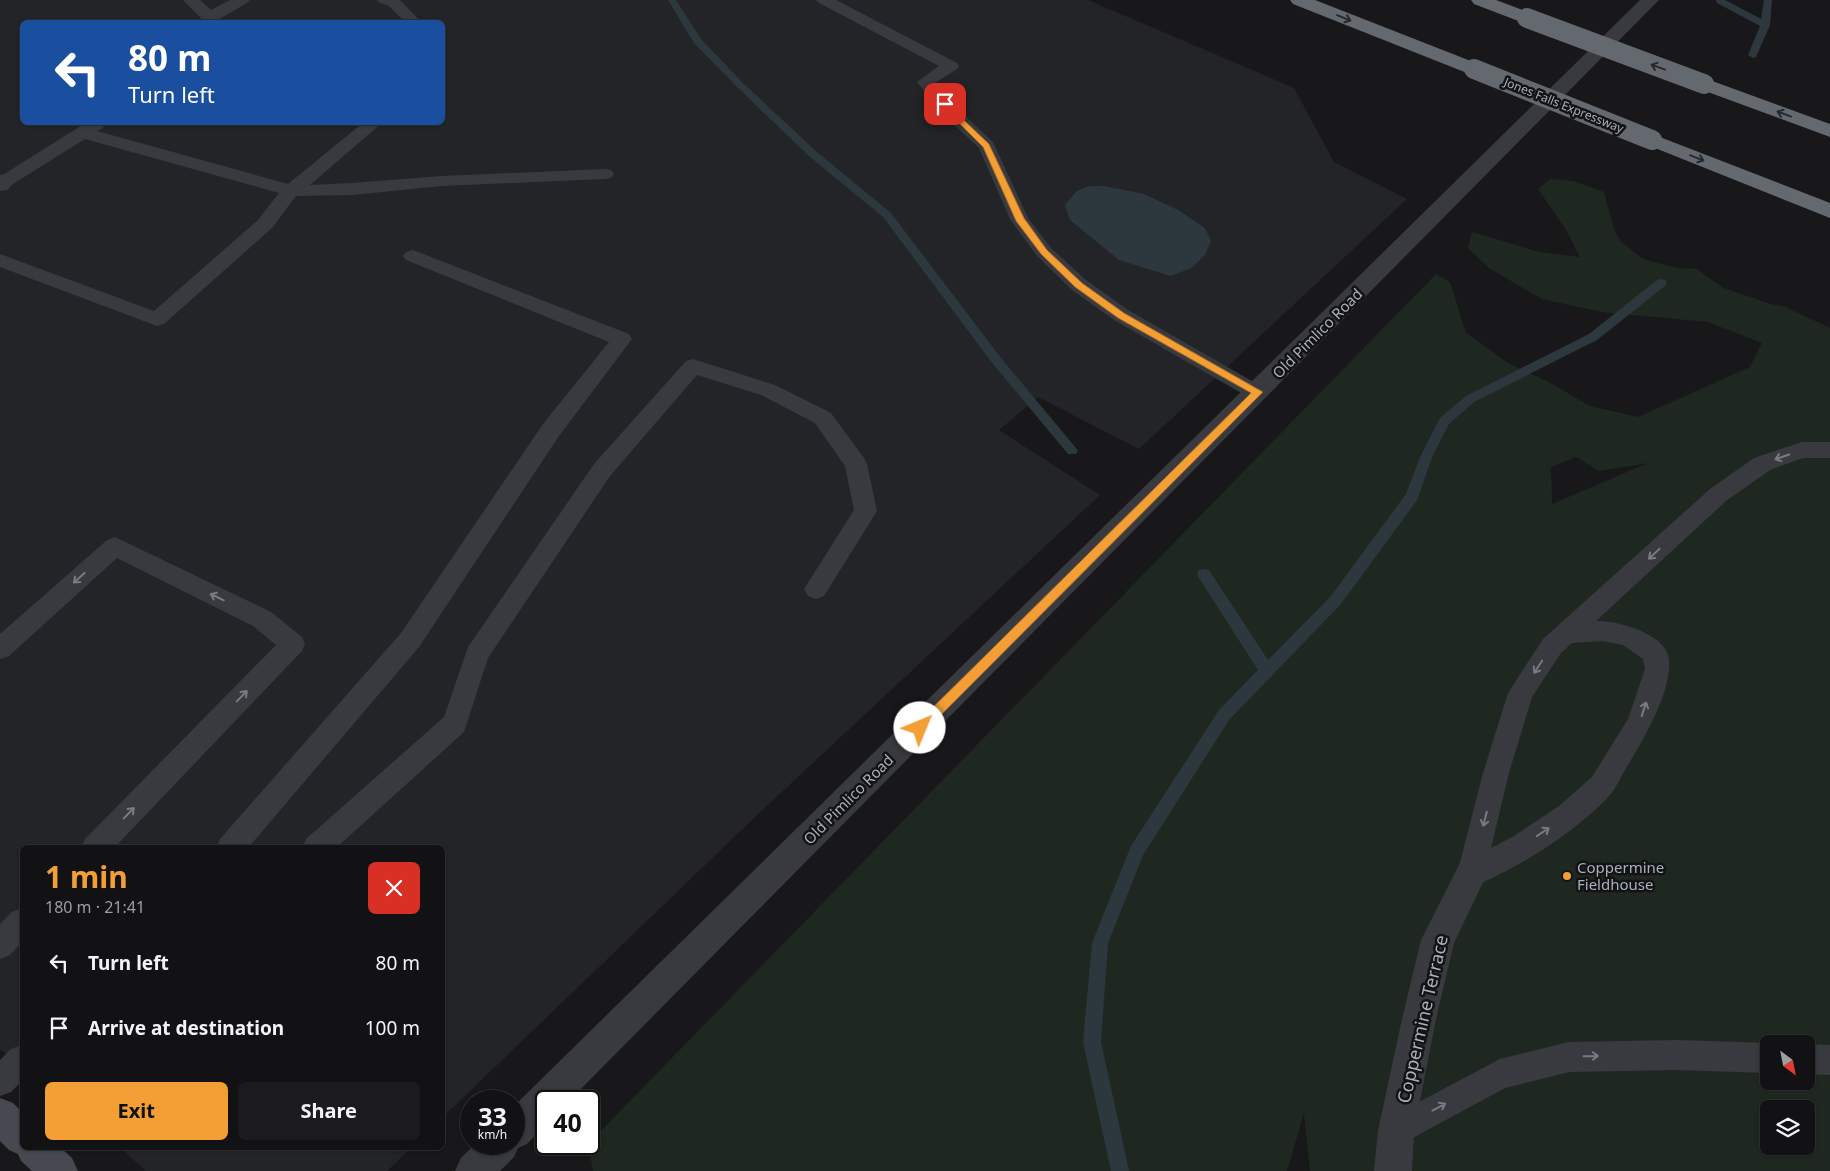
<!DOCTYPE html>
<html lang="en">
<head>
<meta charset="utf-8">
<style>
	:root { --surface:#121214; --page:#1b1b1d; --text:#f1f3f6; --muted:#9c9ea0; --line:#313234; --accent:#f39f36 }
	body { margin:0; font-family:"Noto Sans",sans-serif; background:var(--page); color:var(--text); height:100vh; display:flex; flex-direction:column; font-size:19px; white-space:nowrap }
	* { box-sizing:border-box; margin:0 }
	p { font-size:16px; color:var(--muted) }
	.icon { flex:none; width:28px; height:28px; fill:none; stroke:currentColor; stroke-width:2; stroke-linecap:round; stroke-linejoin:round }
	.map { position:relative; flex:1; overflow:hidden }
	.details { position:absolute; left:20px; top:845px; width:425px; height:305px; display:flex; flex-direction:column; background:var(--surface); border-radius:8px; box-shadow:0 1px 4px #0004,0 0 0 1px var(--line) }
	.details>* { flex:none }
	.guide { position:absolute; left:20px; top:20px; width:425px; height:105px; border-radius:8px; box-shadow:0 1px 4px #0004,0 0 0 1px var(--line); background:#1a4fa0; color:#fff; overflow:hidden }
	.needle { width:32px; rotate:148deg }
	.controls { position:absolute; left:1760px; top:1035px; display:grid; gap:10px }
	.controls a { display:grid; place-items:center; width:55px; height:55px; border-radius:8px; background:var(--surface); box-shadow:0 1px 4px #0004,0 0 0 1px var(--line); font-size:25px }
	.speed { position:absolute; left:460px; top:1090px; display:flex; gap:10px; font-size:25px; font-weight:700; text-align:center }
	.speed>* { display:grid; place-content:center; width:65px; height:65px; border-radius:50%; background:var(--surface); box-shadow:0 1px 4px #0004,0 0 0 1px var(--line); line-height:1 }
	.speed small { font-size:12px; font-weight:400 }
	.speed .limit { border:2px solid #111; border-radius:8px; background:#fff; color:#111 }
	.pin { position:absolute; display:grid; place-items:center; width:42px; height:42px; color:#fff; margin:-21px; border-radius:10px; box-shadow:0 2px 8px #0006 }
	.me { position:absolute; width:55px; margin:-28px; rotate:45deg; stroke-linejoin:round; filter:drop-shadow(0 0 4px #0008) }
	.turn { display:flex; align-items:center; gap:18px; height:105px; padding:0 25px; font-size:22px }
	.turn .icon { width:65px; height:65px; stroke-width:2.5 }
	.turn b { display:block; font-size:35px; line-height:42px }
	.round { display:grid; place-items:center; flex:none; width:52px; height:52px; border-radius:8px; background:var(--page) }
	.headline { display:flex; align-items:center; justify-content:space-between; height:85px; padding:0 25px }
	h1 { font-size:30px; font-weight:700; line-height:38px; color:var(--accent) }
	.primary-button { display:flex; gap:10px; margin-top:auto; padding:10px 25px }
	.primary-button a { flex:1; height:58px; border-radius:8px; background:var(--accent); color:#111; font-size:20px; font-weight:700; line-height:58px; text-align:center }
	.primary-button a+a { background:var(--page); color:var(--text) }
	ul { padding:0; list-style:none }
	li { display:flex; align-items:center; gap:15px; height:65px; padding:0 25px }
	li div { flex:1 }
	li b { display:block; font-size:19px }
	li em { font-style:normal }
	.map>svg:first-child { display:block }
	.built { fill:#232427; fill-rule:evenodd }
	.green { fill:#1f2820; fill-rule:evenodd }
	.water { fill:#2d383e }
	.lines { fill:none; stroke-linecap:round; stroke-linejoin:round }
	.stream { fill:#2d383e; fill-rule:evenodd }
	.service { fill:#383a3f; fill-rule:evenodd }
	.minor { fill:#383a3f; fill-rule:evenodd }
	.tertiary { fill:#383a3f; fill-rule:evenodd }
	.secondary { fill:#46494f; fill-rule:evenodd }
	.motorway { fill:#646970; fill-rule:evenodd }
	.motorway-bridge { stroke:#646970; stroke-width:20 }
	.oneway { stroke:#26282c }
	.oneway2 { stroke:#777b82 }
	.route { fill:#f39f36; stroke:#9e6723 }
	.poi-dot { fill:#f39f36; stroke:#121315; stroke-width:2 }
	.labels { text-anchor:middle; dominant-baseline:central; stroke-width:5; stroke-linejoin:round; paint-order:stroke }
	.far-street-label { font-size:12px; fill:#aab0b9; stroke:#121315 }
	.street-label { font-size:15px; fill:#aab0b9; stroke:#121315 }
	.poi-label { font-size:15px; fill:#aab0b9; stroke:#121315; text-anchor:start }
	.near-street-label { font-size:18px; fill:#aab0b9; stroke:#121315 }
</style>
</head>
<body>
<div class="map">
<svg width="1830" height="1171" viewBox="0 0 1830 1171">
	<rect width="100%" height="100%" fill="#18181a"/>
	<g class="built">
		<path d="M0,0H1088L1294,88L1334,162L1407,199L1139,449L1038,397L999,430L1100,495L754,818L443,1117L442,848H22V1067L0,1049ZM22,22H442V122H22Z"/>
		<polygon points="120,1148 411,1148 387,1171 146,1171"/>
	</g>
	<path class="green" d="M1550,179L1573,181L1604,192L1614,229L1621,242L1643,259L1678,268L1696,269L1724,288L1770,304L1783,306L1830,328V1171H1310L1304,1113L1287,1171H593L588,1144L1436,274L1450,282L1466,333L1508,363L1547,381L1590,406L1638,417L1750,367L1762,343L1708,322L1602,312L1542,299L1489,268L1468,248L1472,232L1539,252L1580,257L1565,228L1538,189ZM1576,457L1599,471L1648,463L1552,504L1551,467ZM1769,1044H1806V1081H1769ZM1769,1109H1806V1146H1769Z"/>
	<polygon class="water" points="1089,186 1104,186 1144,194 1178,210 1205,228 1211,241 1205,255 1191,268 1171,276 1119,260 1070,220 1065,205 1077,191"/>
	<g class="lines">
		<g class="stream">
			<polygon points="668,0 676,0 701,39 743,83 817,152 891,213 1001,358 1076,448 1078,451 1076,454 1068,454 993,364 883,217 809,156 737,87 694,43"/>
			<polygon points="1716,0 1725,0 1761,19 1764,0 1772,0 1770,25 1756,57 1753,58 1748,55 1760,26 1717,3"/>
			<polygon points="1661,279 1665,280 1667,283 1665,286 1597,340 1474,402 1449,424 1433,455 1417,500 1341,604 1229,720 1143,855 1108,943 1101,1042 1129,1171 1111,1171 1083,1042 1092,943 1131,846 1219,710 1258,670 1199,578 1197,574 1199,570 1204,569 1209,570 1268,660 1331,596 1406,494 1421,455 1440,418 1466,396 1589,334 1657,280"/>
		</g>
		<g class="service">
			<polygon points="183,0 200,0 211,10 230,0 250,0 247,3 214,22 199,22 201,18"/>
			<polygon points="377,0 400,0 421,22 405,22 389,6 380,3"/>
			<polygon points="816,0 836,0 957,63 959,66 957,69 935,83 961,112 993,142 1028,218 1051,248 1086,280 1128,310 1264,388 1267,393 1264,398 1257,401 1250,398 1114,320 1072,290 1037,256 1010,219 979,148 949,120 917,82 939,66 819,3"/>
			<polygon points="87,122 105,122 103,128 97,131 288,184 364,122 383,122 310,185 352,183 442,176 605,169 611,170 614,174 611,178 605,179 442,186 352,195 296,196 272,228 164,324 157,326 0,267 0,254 154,311 258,220 279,193 85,139 13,184 7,185 1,184 1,176"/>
			<polygon points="413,250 629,334 632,339 559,436 419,647 248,848 216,848 220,839 401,633 543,424 609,342 406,260 403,256 406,252"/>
			<polygon points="693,359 775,385 831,413 864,458 867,464 877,511 824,596 816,599 808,596 804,589 854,510 845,466 815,423 761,395 697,375 610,476 488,658 464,732 336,848 302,848 306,839 444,717 468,647 594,464 686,361"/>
			<path d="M1802,442H1830V458H1803L1770,470L1726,501L1596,621C1616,620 1662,633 1668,655C1676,686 1641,744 1625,770C1620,778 1616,789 1609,796C1577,831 1516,870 1471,887L1461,883L1457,874L1483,773L1508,693L1543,639L1710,489L1754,458ZM1603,641L1623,645L1643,659L1645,669L1628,719L1592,777L1559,806L1514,836L1491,848L1509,773L1532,697L1561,653L1572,643Z"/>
			<polygon points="115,537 271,612 302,637 305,644 302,651 114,848 81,848 85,839 276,645 253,626 117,558 9,656 0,659 0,634 107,540"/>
			<polygon points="22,908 22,942 10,955 0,959 0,924 12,912"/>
			<polygon points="1677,1040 1769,1043 1771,1044 1769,1044 1769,1073 1677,1070 1569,1072 1505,1088 1396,1147 1385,1142 1380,1131 1385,1120 1500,1059 1569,1042"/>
			<polygon points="1806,1044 1830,1045 1830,1075 1806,1074"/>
			<polygon points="22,1045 22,1081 11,1092 0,1096 0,1060 11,1049"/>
		</g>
		<g class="minor">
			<polygon points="7,174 14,176 17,180 7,190 0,191 0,175"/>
			<polygon points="1471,859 1482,863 1487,874 1454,943 1436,1019 1414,1131 1412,1171 1374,1171 1378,1131 1402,1019 1421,940 1460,863"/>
		</g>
		<polygon class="tertiary" points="1640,0 1659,0 569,1101 546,1101 546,1124 527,1144 518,1148 514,1157 500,1171 455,1171 461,1158 475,1144 514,1144 514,1106"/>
		<polygon class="secondary" points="0,1098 13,1103 22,1112 22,1148 61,1148 72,1158 78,1171 32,1171 21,1161 18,1154 9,1150 0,1141"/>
		<g class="motorway">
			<polygon points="1290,0 1315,0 1481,65 1483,69 1481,73 1474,75 1467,73 1293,4"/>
			<polygon points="1471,0 1496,0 1533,14 1536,18 1533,22 1527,23 1521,22 1474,4"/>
			<polygon points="1704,78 1830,124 1830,137 1697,88 1694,84 1697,80"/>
			<polygon points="1652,134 1830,203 1830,218 1645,144 1642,140 1645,136"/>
		</g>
		<g class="motorway-bridge">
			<polyline points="1527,18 1704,84"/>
			<polyline points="1474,69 1652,140"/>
		</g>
	</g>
	<defs><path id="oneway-shaft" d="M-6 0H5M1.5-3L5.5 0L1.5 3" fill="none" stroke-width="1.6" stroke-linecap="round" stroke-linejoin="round" transform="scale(1.25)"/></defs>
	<g class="oneway">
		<use href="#oneway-shaft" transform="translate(1344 18) rotate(22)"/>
		<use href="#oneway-shaft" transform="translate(1658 67) rotate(-160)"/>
		<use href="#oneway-shaft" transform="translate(1784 114) rotate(-159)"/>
		<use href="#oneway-shaft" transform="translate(1697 158) rotate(22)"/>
	</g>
	<g class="oneway2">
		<use href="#oneway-shaft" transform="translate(1782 457) rotate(161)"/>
		<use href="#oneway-shaft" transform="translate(1654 554) rotate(137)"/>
		<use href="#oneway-shaft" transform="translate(79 578) rotate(138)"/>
		<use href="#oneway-shaft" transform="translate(217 597) rotate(-154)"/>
		<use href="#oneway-shaft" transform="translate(1538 667) rotate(123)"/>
		<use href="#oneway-shaft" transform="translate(242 696) rotate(-46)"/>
		<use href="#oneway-shaft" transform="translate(1644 709) rotate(-72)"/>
		<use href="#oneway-shaft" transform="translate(129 813) rotate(-46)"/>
		<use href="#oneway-shaft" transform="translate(1485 819) rotate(104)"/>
		<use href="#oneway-shaft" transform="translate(1543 832) rotate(-34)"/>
		<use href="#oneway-shaft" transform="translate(1591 1056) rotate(-1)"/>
		<use href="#oneway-shaft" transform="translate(1439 1107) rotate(-28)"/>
	</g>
	<polygon class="route" points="945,102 989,144 1024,218 1047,250 1082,283 1124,313 1263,392 924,732 920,733 916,732 914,728 916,724 1251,393 1118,318 1075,287 1041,254 1016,221 983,147 942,106 941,104"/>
	<circle class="poi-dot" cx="1567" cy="876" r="5"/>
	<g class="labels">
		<g class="far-street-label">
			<text transform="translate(1564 105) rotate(22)">Jones Falls Expressway</text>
		</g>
		<g class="street-label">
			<text transform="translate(1317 333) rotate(-45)">Old Pimlico Road</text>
			<text transform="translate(848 799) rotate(-45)">Old Pimlico Road</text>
		</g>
		<g class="poi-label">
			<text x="1577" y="867">Coppermine<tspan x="1577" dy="17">Fieldhouse</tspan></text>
		</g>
		<g class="near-street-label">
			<text transform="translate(1422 1019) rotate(-77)">Coppermine Terrace</text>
		</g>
	</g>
</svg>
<div class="controls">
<a><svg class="needle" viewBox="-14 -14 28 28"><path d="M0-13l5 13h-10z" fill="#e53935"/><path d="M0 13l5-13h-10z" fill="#9c9ea0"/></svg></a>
<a><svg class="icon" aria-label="layers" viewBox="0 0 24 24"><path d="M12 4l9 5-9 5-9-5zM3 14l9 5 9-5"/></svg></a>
</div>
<div class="speed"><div>33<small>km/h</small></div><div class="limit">40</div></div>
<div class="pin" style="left:945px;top:104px;background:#d93025"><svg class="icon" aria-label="arrive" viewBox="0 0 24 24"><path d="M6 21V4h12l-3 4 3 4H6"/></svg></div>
<svg class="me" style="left:920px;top:728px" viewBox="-20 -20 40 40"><circle r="19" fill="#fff"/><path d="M0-13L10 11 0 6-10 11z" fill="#f39f36"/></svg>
<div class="guide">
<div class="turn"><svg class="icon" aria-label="left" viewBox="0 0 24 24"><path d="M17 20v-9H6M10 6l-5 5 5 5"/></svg><div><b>80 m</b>Turn left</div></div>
</div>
<section class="details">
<div class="headline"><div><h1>1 min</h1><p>180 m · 21:41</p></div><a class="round" style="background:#d93025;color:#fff"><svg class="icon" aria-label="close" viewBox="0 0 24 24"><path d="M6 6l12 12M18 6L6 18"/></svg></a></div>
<ul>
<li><svg class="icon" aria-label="left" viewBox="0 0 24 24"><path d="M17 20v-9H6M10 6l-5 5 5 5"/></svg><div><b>Turn left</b></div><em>80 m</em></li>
<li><svg class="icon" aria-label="arrive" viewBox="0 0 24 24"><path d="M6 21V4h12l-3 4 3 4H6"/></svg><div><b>Arrive at destination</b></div><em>100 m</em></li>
</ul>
<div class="primary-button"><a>Exit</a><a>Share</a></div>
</section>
</div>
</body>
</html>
